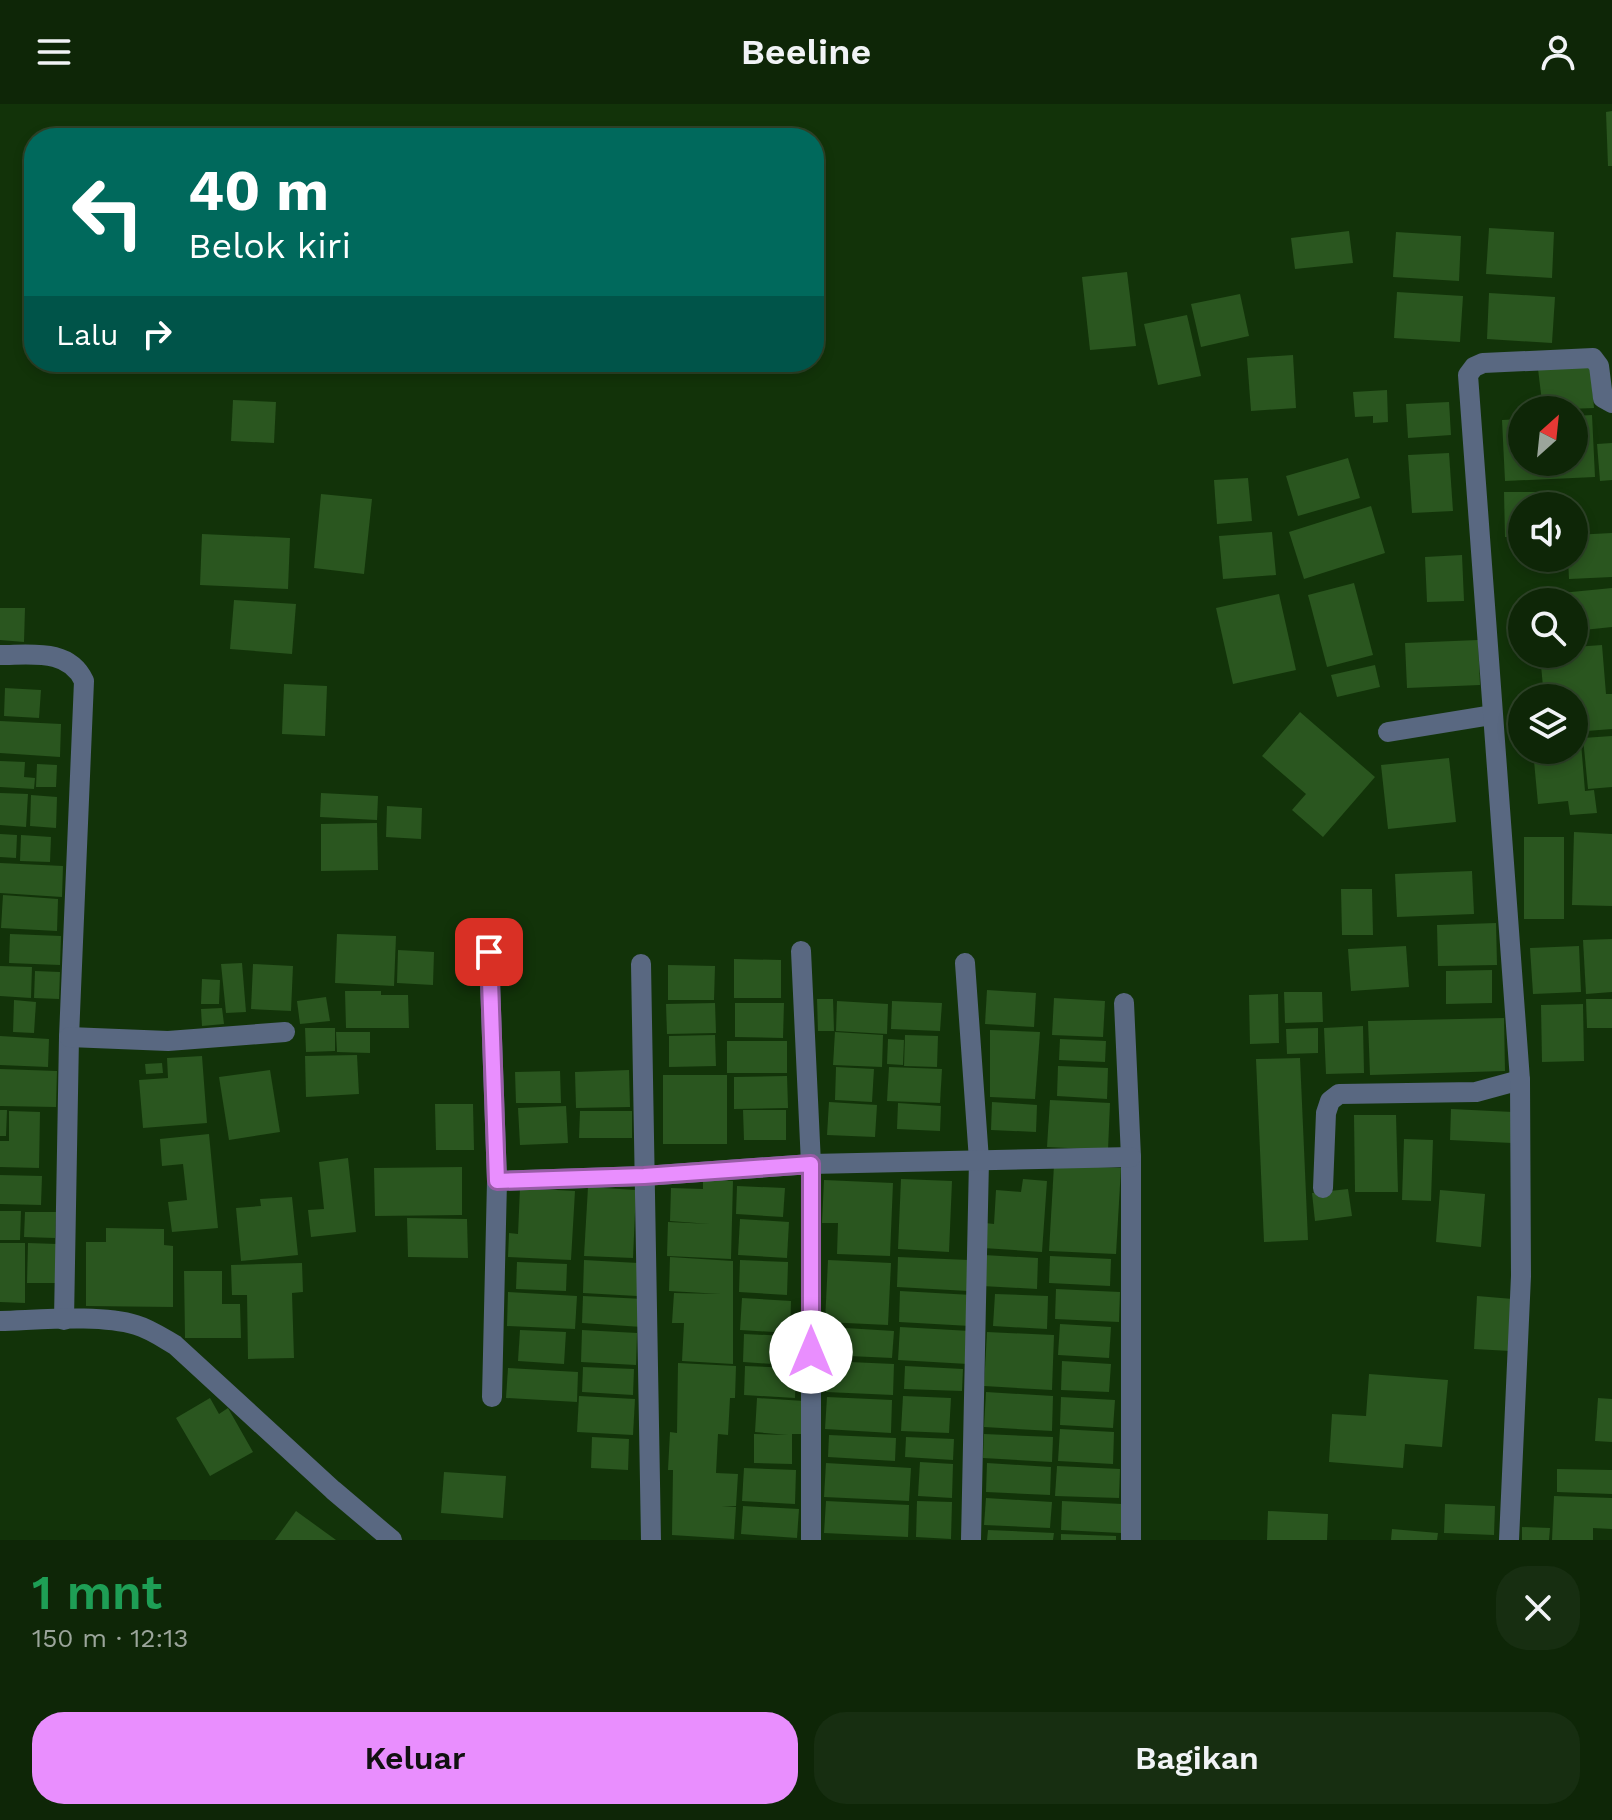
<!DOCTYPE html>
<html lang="id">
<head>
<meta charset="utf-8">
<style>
	:root { --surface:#0e2607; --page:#172e11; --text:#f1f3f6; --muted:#9ba59b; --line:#2e4328; --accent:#e98efe }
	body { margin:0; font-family:"Work Sans",sans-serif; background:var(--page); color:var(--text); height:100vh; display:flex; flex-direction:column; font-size:30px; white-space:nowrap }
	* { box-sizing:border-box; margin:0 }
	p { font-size:26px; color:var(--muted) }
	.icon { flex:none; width:44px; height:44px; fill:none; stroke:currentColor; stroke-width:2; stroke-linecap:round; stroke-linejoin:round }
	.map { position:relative; height:1436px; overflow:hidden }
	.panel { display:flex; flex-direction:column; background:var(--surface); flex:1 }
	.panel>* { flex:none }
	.guide { position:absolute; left:24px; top:24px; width:800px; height:244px; border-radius:32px; box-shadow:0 4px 12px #0003,0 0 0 2px var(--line); background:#00695c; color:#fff; overflow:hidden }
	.needle { width:52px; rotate:27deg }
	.buttons { position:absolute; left:1508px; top:292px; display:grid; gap:16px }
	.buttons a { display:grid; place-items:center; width:80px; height:80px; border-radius:50%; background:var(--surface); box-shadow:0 4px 12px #0003,0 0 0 2px var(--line); font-size:40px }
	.pin { position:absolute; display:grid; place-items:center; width:68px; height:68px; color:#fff; margin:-34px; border-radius:16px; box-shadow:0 4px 12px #0006 }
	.me { position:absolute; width:88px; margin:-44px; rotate:0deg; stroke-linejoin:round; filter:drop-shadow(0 0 6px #0008) }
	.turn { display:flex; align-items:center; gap:28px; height:168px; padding:0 32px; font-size:36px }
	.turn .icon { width:104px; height:104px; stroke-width:2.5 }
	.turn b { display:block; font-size:56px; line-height:68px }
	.then { display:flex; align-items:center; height:76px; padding:0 32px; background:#0003; gap:16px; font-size:30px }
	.round { display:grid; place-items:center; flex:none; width:84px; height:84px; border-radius:32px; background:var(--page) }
	.overview { display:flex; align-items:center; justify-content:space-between; height:136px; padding:0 32px }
	h1 { font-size:48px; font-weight:600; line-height:60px; color:#1e9e55 }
	.primary-button { display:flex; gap:16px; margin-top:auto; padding:16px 32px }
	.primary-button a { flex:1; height:92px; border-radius:32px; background:var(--accent); color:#111; font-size:32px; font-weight:600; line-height:92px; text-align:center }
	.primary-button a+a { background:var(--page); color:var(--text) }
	header { display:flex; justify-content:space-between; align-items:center; height:104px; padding:0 32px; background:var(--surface); font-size:36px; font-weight:600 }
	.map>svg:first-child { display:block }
	.building { fill:#2a561f }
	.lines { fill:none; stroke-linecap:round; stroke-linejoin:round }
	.street { stroke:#596881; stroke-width:20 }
	.route-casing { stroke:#975ca5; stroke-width:20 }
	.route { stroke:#e98efe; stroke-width:14 }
</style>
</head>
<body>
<header><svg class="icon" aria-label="menu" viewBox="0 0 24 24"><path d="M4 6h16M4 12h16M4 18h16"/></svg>Beeline<svg class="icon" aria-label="person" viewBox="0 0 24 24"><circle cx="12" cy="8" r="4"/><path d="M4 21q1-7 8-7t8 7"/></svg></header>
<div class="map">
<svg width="1612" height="1436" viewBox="0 0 1612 1436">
	<rect width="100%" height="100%" fill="#123309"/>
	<g class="building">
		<polygon points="1612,7 1612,62 1608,62 1606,8"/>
		<polygon points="1489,124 1554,128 1552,174 1486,170"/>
		<polygon points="1349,127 1353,159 1295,165 1291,134"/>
		<polygon points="1396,128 1461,132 1459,177 1393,173"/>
		<polygon points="1127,168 1136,242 1090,246 1082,173"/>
		<polygon points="1397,188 1463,192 1460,238 1394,234"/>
		<polygon points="1489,189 1555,193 1552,239 1487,235"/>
		<polygon points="1240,190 1249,232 1201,243 1191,200"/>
		<polygon points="1187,211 1201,272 1158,281 1144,220"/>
		<polygon points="1293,251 1296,304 1251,307 1247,254"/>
		<polygon points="1590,260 1594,304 1543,306 1538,265"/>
		<polygon points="1387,286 1388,318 1373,319 1373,312 1355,313 1353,288"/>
		<polygon points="233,296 276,298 274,339 231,337"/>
		<polygon points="1449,298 1451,331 1408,334 1406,300"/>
		<polygon points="1592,311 1595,373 1505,377 1502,316 1522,315 1522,358 1574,358 1574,312"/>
		<polygon points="1612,339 1612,376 1600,377 1597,340"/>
		<polygon points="1449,349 1453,407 1412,409 1408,351"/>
		<polygon points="1348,354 1360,394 1298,412 1286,372"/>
		<polygon points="1248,374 1252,417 1217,420 1214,376"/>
		<polygon points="1504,388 1557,388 1557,402 1522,402 1522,433 1505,433"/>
		<polygon points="321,390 372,395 364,470 314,464"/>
		<polygon points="1371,402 1385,449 1304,475 1289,428"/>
		<polygon points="1272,428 1276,471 1223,475 1219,432"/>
		<polygon points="1612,429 1612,473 1569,475 1568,454 1574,454 1574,431"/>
		<polygon points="202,430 290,434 288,485 200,481"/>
		<polygon points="1462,451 1464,497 1427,498 1425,453"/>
		<polygon points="1354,479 1373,551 1327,563 1308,491"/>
		<polygon points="1612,484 1612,523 1574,527 1574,498 1552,498 1551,490"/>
		<polygon points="1279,490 1296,566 1233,580 1216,504"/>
		<polygon points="234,496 296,500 292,550 230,545"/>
		<polygon points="0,504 25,504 24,538 0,536"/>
		<polygon points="1478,536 1480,581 1407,584 1405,539"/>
		<polygon points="1602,541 1606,590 1612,590 1612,625 1574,628 1574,594 1544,594 1540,550 1574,550 1574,543"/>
		<polygon points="1375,561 1380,583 1337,593 1331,571"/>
		<polygon points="284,580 327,582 325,632 282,630"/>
		<polygon points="5,584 41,586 39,614 4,612"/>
		<polygon points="1300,608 1375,673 1323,733 1292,706 1306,690 1262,652"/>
		<polygon points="0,617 61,620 60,653 0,649"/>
		<polygon points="1612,632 1612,683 1588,685 1583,634"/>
		<polygon points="1581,639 1585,687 1594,686 1597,709 1570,711 1568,697 1538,700 1533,646 1574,646 1574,640"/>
		<polygon points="1449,654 1456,718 1388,725 1381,661"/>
		<polygon points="0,657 25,658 24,673 35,674 34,685 0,683"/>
		<polygon points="37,660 57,661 56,683 36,683"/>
		<polygon points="0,689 28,690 26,723 0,721"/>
		<polygon points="321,689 378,692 377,716 320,713"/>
		<polygon points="31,691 57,693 56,724 30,722"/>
		<polygon points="387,702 422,704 421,735 386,733"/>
		<polygon points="377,719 378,766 321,767 321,720"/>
		<polygon points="1574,728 1612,730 1612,802 1572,801"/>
		<polygon points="0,730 17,731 16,754 0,753"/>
		<polygon points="21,731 51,733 50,758 20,757"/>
		<rect x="1524" y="733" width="40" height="82"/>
		<polygon points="0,759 63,762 62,793 0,789"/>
		<polygon points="1472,767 1474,810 1397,813 1395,770"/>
		<polygon points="1341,785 1372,785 1373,831 1342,831"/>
		<polygon points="3,791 58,795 57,827 1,824"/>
		<polygon points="1496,819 1497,861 1438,862 1437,821"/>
		<polygon points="10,830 61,832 60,861 9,859"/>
		<polygon points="337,830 396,832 394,882 335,879"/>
		<polygon points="1612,835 1612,888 1586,890 1583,836"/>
		<polygon points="1406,842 1409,883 1351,887 1348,845"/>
		<polygon points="1579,842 1581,888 1533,890 1530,844"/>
		<polygon points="398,846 434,848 433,881 397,879"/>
		<polygon points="734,855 781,856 781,894 734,894"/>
		<polygon points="242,859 246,908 226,909 221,860"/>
		<polygon points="253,860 293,862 291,907 251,905"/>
		<polygon points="668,861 715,862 714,896 668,896"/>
		<polygon points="0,862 32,863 31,894 0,892"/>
		<polygon points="1492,866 1492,899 1446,900 1446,867"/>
		<polygon points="35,867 60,868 59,895 34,894"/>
		<polygon points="202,875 220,876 219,900 201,900"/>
		<polygon points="987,886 1036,889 1034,923 985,920"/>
		<polygon points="345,887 381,887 381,891 408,891 409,924 346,924"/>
		<polygon points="1284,888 1322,888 1323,918 1285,919"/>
		<polygon points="1278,890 1279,939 1250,940 1249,891"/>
		<polygon points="326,893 330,917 300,920 297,897"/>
		<polygon points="1054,894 1105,897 1103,933 1052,931"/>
		<polygon points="817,895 833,895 834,927 818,927"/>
		<polygon points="1586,895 1612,895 1612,924 1587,924"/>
		<polygon points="14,896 36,898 34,929 13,928"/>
		<polygon points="837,897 888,900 887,930 836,927"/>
		<polygon points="892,897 942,899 940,927 891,925"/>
		<polygon points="715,899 716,929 667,930 666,900"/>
		<polygon points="735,899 784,899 783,934 735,933"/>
		<polygon points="1583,900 1584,957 1542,958 1541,901"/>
		<polygon points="222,904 224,920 202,922 201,905"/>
		<polygon points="1504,914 1505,967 1370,971 1368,917"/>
		<polygon points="1363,922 1364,969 1326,970 1324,924"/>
		<polygon points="305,924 335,924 335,947 306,948"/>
		<polygon points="1318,924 1318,949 1287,950 1286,925"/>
		<polygon points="990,926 1040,928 1035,995 990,993"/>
		<polygon points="336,928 370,928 370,949 337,948"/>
		<polygon points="835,928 883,931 882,963 833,961"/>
		<polygon points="715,931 716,962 669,963 669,932"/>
		<polygon points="905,931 938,932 937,963 904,962"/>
		<polygon points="0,932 49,935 48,963 0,961"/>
		<polygon points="888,935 904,936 903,961 887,960"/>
		<polygon points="1060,935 1106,937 1105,958 1059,956"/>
		<rect x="727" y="937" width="60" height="32"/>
		<polygon points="357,951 359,990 306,993 305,952"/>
		<polygon points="202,952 207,1019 143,1024 139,976 168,974 167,954"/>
		<polygon points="1300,954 1308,1136 1264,1138 1256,955"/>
		<polygon points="162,959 163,969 146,970 145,960"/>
		<polygon points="1058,962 1108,964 1107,995 1057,992"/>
		<polygon points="836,963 874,965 872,998 835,996"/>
		<polygon points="889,963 942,965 940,999 887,997"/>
		<polygon points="0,965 57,967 56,1003 0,1002"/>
		<polygon points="270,966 280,1028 229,1036 219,973"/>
		<polygon points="629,966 630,1003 576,1004 575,968"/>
		<polygon points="560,967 561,999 516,999 515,968"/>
		<rect x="663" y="971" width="64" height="69"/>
		<polygon points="787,972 788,1004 734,1005 734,973"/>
		<polygon points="1050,996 1110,999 1108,1046 1047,1043"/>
		<polygon points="829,998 877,1001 875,1033 827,1031"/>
		<polygon points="992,998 1037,1001 1036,1028 991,1026"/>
		<polygon points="898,999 941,1002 940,1027 897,1025"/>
		<polygon points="435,1000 473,1000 474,1046 436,1046"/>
		<polygon points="566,1002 568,1039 520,1041 518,1004"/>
		<polygon points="1451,1005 1513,1008 1512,1039 1450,1036"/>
		<polygon points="0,1006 7,1006 6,1032 0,1032"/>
		<polygon points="743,1006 786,1006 786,1036 744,1036"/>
		<polygon points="9,1007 40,1008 39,1064 0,1063 0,1037 9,1037"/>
		<polygon points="580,1007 632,1007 632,1034 579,1034"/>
		<polygon points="1354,1011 1396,1011 1398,1088 1355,1088"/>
		<polygon points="209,1030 218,1124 172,1128 168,1098 187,1096 183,1060 162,1062 160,1035"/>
		<polygon points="1404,1035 1433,1036 1431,1097 1402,1096"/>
		<polygon points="348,1054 356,1128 311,1133 308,1106 324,1105 319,1058"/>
		<polygon points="1054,1061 1121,1064 1116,1150 1049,1147"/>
		<polygon points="462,1063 462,1111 375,1112 374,1064"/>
		<polygon points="0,1071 42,1072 41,1101 0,1100"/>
		<polygon points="703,1075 733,1077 731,1155 667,1152 668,1118 710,1120 670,1117 671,1084 703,1085"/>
		<polygon points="901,1075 952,1077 949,1148 898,1145"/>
		<polygon points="1023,1075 1047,1077 1042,1148 983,1144 985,1119 994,1120 996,1086 1021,1088"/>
		<polygon points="824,1076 893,1079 890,1152 837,1150 838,1119 822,1119"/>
		<polygon points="737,1082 785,1084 783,1113 736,1110"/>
		<polygon points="588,1083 636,1086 633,1154 584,1152"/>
		<polygon points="520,1084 575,1087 571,1156 508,1153 509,1129 518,1130"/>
		<polygon points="1348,1085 1352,1112 1315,1117 1312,1089"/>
		<polygon points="1440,1086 1485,1090 1481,1143 1436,1138"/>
		<polygon points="292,1093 298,1151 241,1157 236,1104 261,1102 260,1095"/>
		<polygon points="0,1107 21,1107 20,1136 0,1136"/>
		<polygon points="25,1108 56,1108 55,1134 24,1133"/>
		<polygon points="407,1114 467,1115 468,1154 408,1153"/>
		<polygon points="740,1115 789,1118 787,1154 738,1151"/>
		<polygon points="106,1124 164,1125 164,1141 173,1142 173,1203 86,1202 86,1138 106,1138"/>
		<polygon points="0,1139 25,1139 25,1199 0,1198"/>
		<polygon points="28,1139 57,1140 56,1179 27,1179"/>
		<polygon points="984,1151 1038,1154 1037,1185 982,1182"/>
		<polygon points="1050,1152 1111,1155 1110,1182 1049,1179"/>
		<polygon points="670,1153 733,1157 733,1260 682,1257 684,1219 672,1219 674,1189 721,1190 669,1187"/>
		<polygon points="898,1153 969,1156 968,1187 897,1183"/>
		<polygon points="584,1156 638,1159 637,1192 583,1189"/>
		<polygon points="740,1156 788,1158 787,1191 739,1188"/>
		<polygon points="828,1156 891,1159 888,1221 825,1218"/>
		<polygon points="517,1158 567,1160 566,1187 516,1185"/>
		<polygon points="302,1159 303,1188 292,1189 294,1254 248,1255 247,1191 232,1191 231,1161"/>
		<polygon points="184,1167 222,1167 222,1200 240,1200 241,1234 185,1234"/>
		<polygon points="1056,1185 1120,1188 1119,1218 1055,1215"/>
		<polygon points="900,1187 972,1191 970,1222 899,1218"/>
		<polygon points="508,1188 577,1192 575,1225 507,1222"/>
		<polygon points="995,1190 1048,1192 1047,1225 993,1222"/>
		<polygon points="583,1192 644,1195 642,1223 582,1219"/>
		<polygon points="1477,1192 1513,1195 1510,1247 1474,1245"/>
		<polygon points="742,1194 791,1197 790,1229 740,1226"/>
		<polygon points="1060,1220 1111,1223 1109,1254 1058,1251"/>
		<polygon points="829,1223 894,1227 892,1254 828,1251"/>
		<polygon points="900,1223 970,1227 968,1260 898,1256"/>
		<polygon points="520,1226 566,1228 564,1260 518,1257"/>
		<polygon points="582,1226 637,1229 636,1261 581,1258"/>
		<polygon points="987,1228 1054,1231 1052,1286 984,1282"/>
		<polygon points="744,1230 789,1232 787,1261 743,1258"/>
		<polygon points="827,1257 894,1260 893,1291 826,1288"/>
		<polygon points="1062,1257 1111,1260 1109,1288 1061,1286"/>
		<polygon points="678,1259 736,1262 735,1294 730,1294 728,1331 718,1330 716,1369 738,1370 736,1402 722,1403 736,1403 734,1435 672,1431 673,1366 668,1366 670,1328 677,1329"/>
		<polygon points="745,1262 796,1264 795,1294 744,1291"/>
		<polygon points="905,1262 963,1265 962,1287 904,1285"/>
		<polygon points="583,1263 634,1265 633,1291 582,1288"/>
		<polygon points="508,1264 578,1268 577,1298 506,1294"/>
		<polygon points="1369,1270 1448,1276 1442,1343 1405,1340 1403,1364 1329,1358 1332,1310 1366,1312"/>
		<polygon points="986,1288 1053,1292 1052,1327 984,1323"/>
		<polygon points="579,1292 635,1295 633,1331 577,1328"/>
		<polygon points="903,1292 951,1294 949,1329 901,1327"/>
		<polygon points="827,1293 892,1296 891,1329 825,1325"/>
		<polygon points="1061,1293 1115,1296 1113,1324 1060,1321"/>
		<polygon points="210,1294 219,1310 228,1304 253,1348 210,1372 176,1314"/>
		<polygon points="757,1294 804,1297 802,1330 792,1330 792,1360 754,1359 754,1330 788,1331 755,1328"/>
		<polygon points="1598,1294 1612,1295 1612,1338 1595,1337"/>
		<polygon points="1060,1325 1114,1328 1113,1360 1058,1357"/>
		<polygon points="984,1330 1053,1333 1052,1358 983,1354"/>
		<polygon points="829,1331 896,1334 895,1357 828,1353"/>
		<polygon points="592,1333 629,1335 628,1366 591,1364"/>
		<polygon points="906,1333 954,1335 953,1356 905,1353"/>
		<polygon points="920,1358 953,1360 952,1394 918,1392"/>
		<polygon points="826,1359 911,1364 909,1397 824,1393"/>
		<polygon points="987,1359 1051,1363 1050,1391 986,1388"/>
		<polygon points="1057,1362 1120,1365 1119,1394 1055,1392"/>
		<polygon points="744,1364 796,1366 795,1400 742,1397"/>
		<polygon points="1557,1365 1612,1366 1612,1390 1557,1388"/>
		<polygon points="444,1368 506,1372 503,1414 441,1409"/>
		<polygon points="1554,1392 1612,1394 1612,1425 1593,1424 1593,1436 1552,1436"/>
		<polygon points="986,1394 1052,1398 1050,1424 984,1421"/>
		<polygon points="826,1397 909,1401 908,1433 824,1429"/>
		<polygon points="917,1397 952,1398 951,1435 916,1433"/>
		<polygon points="1062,1397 1122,1400 1121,1429 1061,1426"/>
		<polygon points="1445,1400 1495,1402 1494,1431 1444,1429"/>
		<polygon points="743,1402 799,1405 797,1434 741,1430"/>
		<polygon points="296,1407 336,1436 275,1436"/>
		<polygon points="1268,1407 1328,1410 1327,1436 1267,1436"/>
		<polygon points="1522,1423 1550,1424 1549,1436 1522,1436"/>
		<polygon points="1392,1425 1438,1429 1437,1436 1391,1436"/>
		<polygon points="988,1426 1054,1429 1053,1436 987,1436"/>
		<polygon points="1061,1430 1116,1432 1116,1436 1061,1436"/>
	</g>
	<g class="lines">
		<g class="street">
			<path d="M0,551C31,551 69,544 84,577L69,933L64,1216"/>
			<polyline points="1388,628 1492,611"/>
			<polyline points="801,847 811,1060 811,1436"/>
			<polyline points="489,848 497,1077 492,1293"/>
			<polyline points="965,859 979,1056 971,1436"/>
			<polyline points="641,860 651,1436"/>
			<polyline points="1124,899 1131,1053 1131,1436"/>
			<polyline points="69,933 168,937 285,928"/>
			<polyline points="497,1077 644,1072 811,1060 1131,1053"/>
			<polyline points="1323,1084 1326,1009 1330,997 1339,990 1476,988 1520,976"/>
			<path d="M0,1217C39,1216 100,1210 136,1221C150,1225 163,1234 175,1241L333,1386L392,1436"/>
			<polyline points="1509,1436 1521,1172 1520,976 1468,271 1474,263 1483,259 1593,254 1599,262 1603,294 1612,299"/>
		</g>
	</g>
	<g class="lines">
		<defs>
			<polyline id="route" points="489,848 497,1077 644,1072 811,1060 811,1248"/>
		</defs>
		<use href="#route" class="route-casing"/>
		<use href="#route" class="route"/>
	</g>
</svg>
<div class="buttons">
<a><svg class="needle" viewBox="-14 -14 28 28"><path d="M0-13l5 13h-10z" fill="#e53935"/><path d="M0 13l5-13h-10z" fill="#9ba59b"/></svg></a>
<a><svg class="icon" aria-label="sound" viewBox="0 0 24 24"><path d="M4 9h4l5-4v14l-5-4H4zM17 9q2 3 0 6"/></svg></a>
<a><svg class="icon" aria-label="search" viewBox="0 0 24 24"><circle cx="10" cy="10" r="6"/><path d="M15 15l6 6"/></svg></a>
<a><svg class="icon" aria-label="layers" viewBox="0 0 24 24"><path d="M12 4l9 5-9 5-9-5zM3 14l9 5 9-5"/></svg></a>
</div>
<div class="pin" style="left:489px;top:848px;background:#d93025"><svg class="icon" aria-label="arrive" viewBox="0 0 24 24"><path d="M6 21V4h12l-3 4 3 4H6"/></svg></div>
<svg class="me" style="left:811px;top:1248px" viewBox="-20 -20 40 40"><circle r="19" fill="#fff"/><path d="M0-13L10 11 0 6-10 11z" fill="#e98efe"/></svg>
<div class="guide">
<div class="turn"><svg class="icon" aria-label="left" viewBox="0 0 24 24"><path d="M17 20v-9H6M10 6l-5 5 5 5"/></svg><div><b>40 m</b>Belok kiri</div></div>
<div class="then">Lalu<svg class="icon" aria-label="right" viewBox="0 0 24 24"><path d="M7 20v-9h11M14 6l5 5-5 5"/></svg></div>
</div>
</div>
<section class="panel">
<div class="overview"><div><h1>1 mnt</h1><p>150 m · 12:13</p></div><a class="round"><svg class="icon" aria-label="close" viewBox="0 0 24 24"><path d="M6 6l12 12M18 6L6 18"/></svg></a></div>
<div class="primary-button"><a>Keluar</a><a>Bagikan</a></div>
</section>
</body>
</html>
